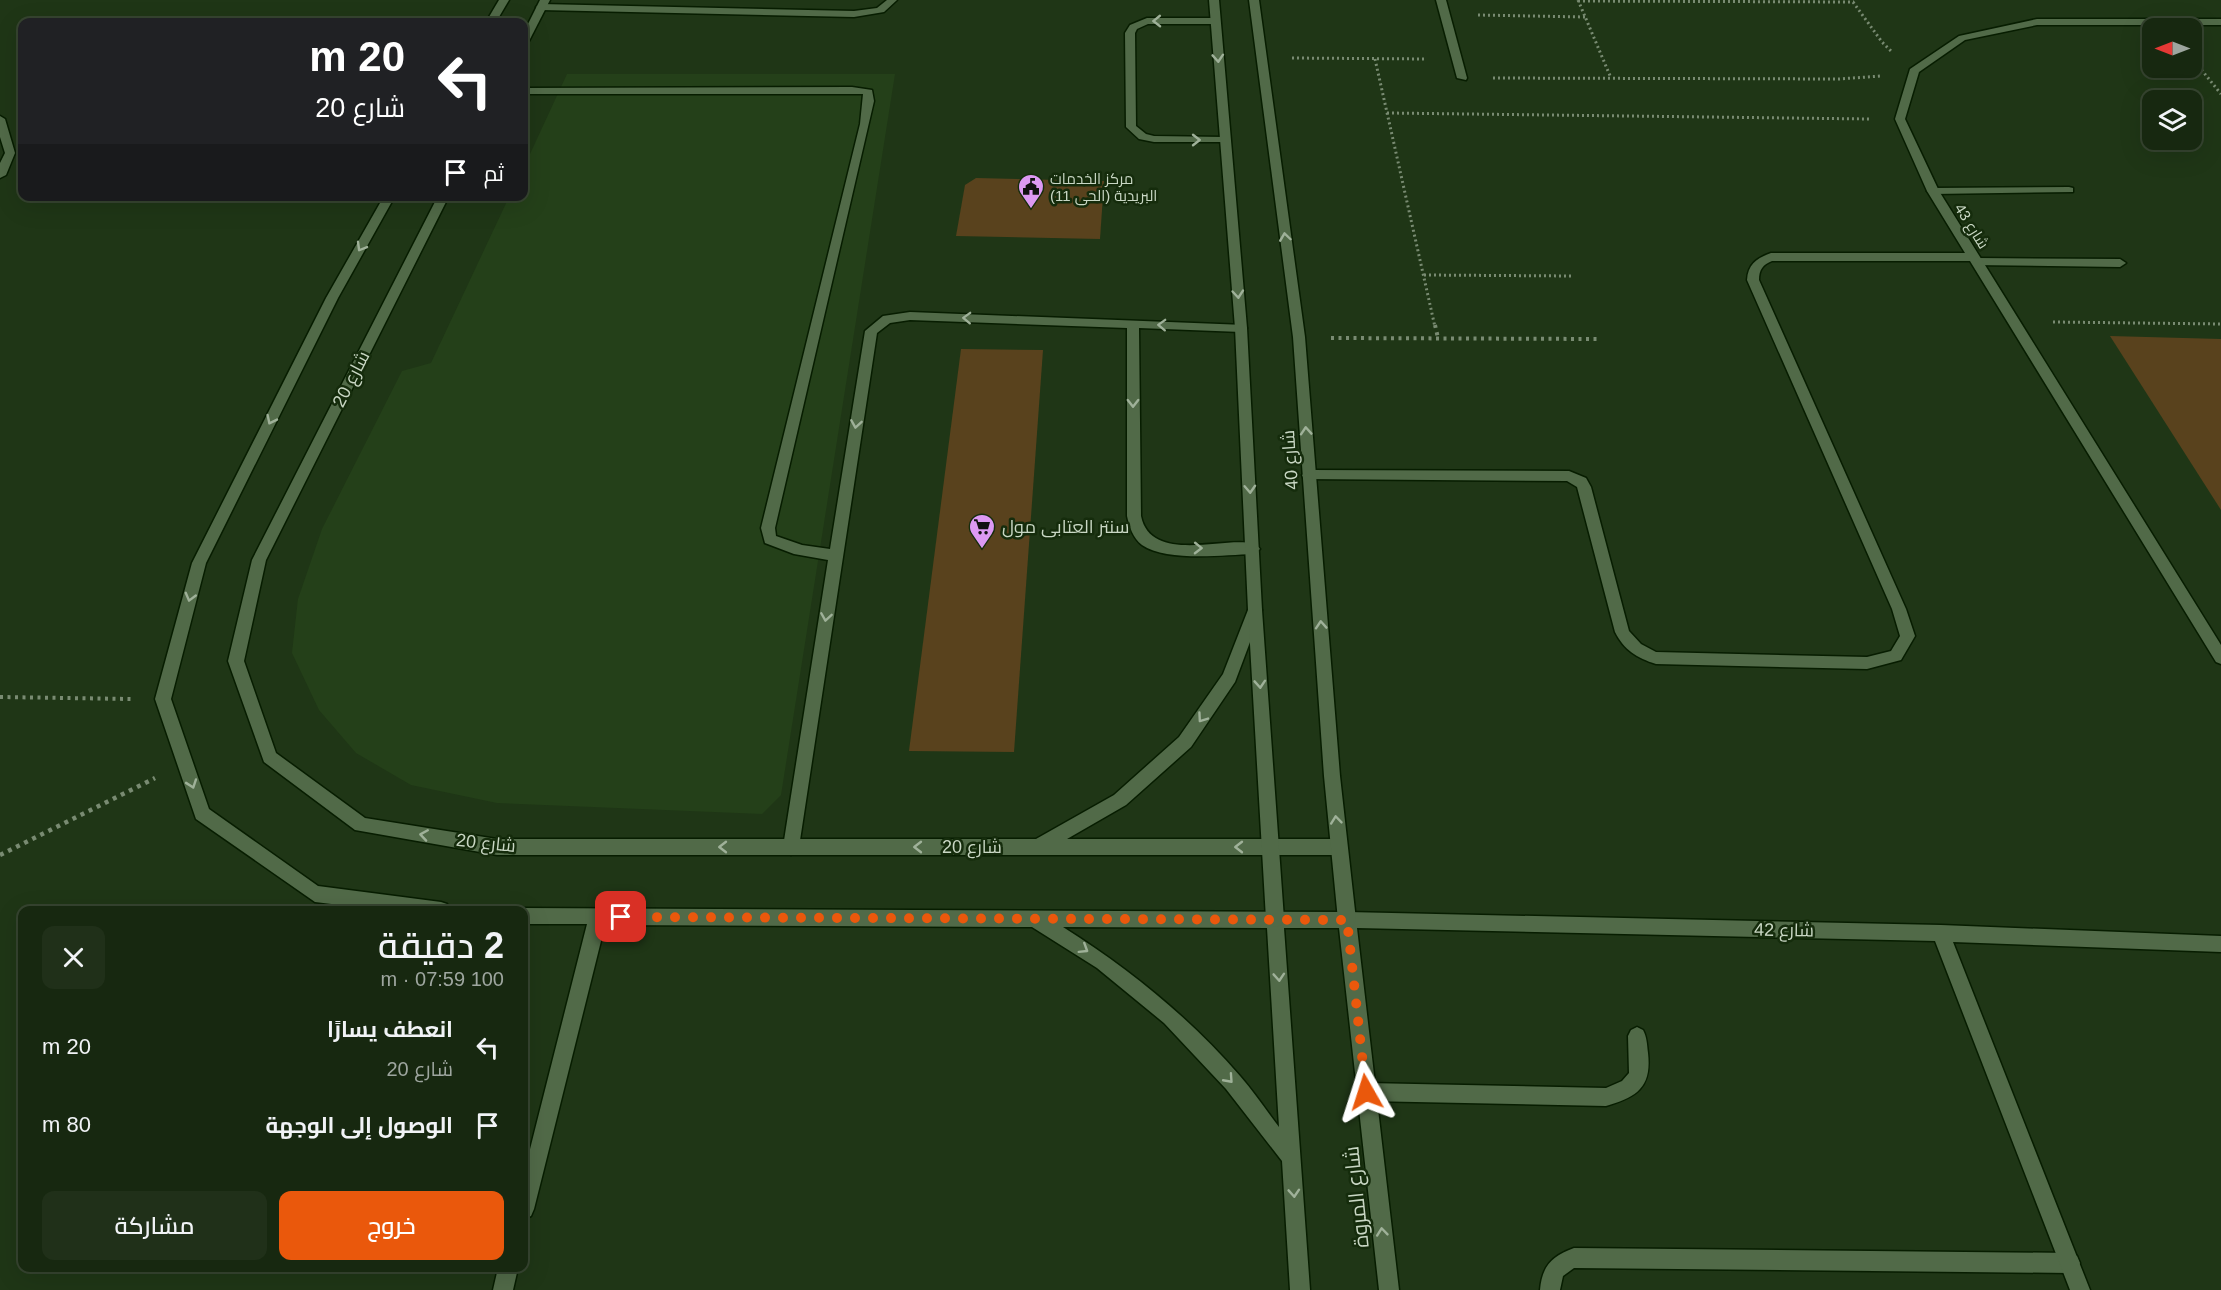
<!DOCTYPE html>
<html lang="ar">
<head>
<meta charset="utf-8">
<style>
	:root { --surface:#172810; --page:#203019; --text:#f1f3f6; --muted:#9ea69f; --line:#364430; --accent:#ea580c }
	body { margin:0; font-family:Arial,Cairo,sans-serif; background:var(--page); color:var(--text); direction:rtl; height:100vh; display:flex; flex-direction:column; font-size:22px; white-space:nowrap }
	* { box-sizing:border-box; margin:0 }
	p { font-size:20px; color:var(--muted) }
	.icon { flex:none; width:33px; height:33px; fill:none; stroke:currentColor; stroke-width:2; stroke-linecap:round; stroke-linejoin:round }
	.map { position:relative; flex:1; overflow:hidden; direction:ltr }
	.panel { position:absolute; left:18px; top:906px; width:510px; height:366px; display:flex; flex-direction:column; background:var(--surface); border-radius:12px; box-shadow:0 6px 24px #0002,0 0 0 2px var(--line); direction:rtl }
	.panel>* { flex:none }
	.guide { position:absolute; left:18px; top:18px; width:510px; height:183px; border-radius:12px; box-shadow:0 6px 24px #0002,0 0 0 2px var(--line); direction:rtl; background:#202124; color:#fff; overflow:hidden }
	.needle { width:39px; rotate:270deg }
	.controls { position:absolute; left:2142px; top:18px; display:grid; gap:12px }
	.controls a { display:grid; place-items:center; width:60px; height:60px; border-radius:12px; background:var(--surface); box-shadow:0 6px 24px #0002,0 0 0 2px var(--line); font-size:30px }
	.pin { position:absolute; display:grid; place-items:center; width:51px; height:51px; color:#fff; margin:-26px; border-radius:12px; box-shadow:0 3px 9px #0006 }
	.me { position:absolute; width:66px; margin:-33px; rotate:354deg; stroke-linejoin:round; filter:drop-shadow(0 0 4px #0008) }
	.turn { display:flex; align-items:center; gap:21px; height:126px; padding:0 24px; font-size:27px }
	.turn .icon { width:78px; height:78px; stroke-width:2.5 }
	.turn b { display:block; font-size:42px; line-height:51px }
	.then { display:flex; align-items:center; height:57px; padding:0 24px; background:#0003; gap:12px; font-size:22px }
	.round { display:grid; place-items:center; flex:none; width:63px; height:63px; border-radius:12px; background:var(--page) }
	.head { display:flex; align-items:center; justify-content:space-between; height:102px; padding:0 24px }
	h1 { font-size:36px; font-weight:600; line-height:45px }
	.cta { display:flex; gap:12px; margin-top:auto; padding:12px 24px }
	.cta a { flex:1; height:69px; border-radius:12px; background:var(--accent); color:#fff; font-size:24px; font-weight:600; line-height:69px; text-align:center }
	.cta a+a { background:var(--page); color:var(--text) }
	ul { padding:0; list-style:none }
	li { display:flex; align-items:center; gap:18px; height:78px; padding:0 24px }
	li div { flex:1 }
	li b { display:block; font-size:22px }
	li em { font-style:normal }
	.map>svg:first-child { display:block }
	.built { fill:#244019 }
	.building { fill:#59421d }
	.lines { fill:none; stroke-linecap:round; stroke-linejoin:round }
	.service-casing { stroke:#071d00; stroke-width:3 }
	.minor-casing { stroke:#071d00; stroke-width:3 }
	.tertiary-casing { stroke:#071d00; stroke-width:3 }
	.path-far2 { stroke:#798b72; stroke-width:3; stroke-dasharray:2 3; stroke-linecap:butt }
	.path-far1 { stroke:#798b72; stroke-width:4; stroke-dasharray:3 4.5; stroke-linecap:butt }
	.path { stroke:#798b72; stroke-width:4.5; stroke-dasharray:4 5; stroke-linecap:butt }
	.service { fill:#516a48; fill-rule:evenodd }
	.minor { fill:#516a48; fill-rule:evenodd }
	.tertiary { fill:#516a48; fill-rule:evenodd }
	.oneway { stroke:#9fb199 }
	.route { stroke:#ea580c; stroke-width:10; stroke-dasharray:0 18 }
	.labels { text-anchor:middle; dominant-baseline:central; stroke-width:5; stroke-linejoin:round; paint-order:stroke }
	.far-poi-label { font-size:15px; fill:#c9d7c4; stroke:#152c0c; text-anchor:start }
	.far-street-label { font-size:15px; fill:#c9d7c4; stroke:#152c0c }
	.street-label { font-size:18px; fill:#c9d7c4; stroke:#152c0c }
	.poi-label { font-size:18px; fill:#c9d7c4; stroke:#152c0c; text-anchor:start }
	.near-street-label { font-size:21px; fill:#c9d7c4; stroke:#152c0c }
</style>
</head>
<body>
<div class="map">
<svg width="2221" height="1290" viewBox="0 0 2221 1290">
	<rect width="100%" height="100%" fill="#1f3616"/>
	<polygon class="built" points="567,74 895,74 781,795 762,814 497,803 411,785 356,753 319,710 292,653 298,599 322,529 402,371 431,363 509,197 524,196 524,167"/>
	<g class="building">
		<polygon points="976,178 1104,181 1100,239 956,236 965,185"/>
		<polygon points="2110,336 2221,339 2221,510"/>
		<polygon points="961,349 1043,350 1014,752 909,751"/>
	</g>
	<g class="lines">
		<defs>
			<g id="service">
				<polygon points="887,0 897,0 884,12 854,17 541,10 536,7 541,4 854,11 877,8"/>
				<polygon points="1147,18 1215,18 1220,21 1215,24 1148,24 1137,29 1135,33 1136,126 1146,134 1154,136 1224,137 1229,140 1228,142 1154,142 1139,139 1126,127 1125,33 1130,25"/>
				<path d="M852,87L872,90L874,101L775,528L776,536L802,545L830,549L865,331L883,316L910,312L1245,325L1247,328L1245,331L1241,332L1139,328L1141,516C1152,571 1247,527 1260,549L1253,554C1224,555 1166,562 1142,545C1133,538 1129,526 1127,516V328L910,320L890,323L877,333L799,847L797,852L791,855L785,852L783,847L828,560L794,554L765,543L761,528L860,124L863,94H524V88Z"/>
				<polygon points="2069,187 2073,188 2073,192 1933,194 1927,191 1933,188"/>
				<polygon points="1977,258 2120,259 2126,263 2120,267 1973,265 1973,259"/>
				<path d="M1637,1027L1643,1030C1647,1037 1647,1045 1648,1053C1652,1088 1636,1097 1606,1106L1366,1101L1359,1099L1357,1092L1359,1085L1366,1083L1606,1088L1622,1081L1629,1073L1628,1036L1631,1030Z"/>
				<path d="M1574,1248L2070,1253L2077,1256L2080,1263L2077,1270L2070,1273L1574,1268L1563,1276L1560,1290H1540C1542,1266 1552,1256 1574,1248Z"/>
			</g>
			<g id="minor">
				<polygon points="499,0 509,0 496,22 486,22"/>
				<polygon points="540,0 550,0 529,41 524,44 524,32"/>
				<polygon points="1436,0 1446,0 1467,78 1466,80 1457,78"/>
				<path d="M2037,19H2221V25H2037L1965,40L1919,72L1905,119L1939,191L2221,645V664L2216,662L1970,261H1772C1763,265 1759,269 1759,280L1906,609L1915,636L1901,660L1867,669L1656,664C1637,658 1624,650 1615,632L1577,487L1567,481L1304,479L1302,475L1309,470L1569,471L1586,478L1591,487L1629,631L1641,644L1656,652L1867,657L1891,651L1900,636L1892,609L1747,280C1748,264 1757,258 1771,253H1965L1927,191L1895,119L1910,69L1959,36Z"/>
				<polygon points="0,116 5,119 15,153 6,175 0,178 0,163 5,153 0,137"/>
				<polygon points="384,196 395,196 338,298 206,563 171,699 209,809 318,886 441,902 447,904 449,910 381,910 315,902 196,819 155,699 192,563 326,298"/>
				<polygon points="438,196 449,196 266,560 244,661 276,753 365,818 497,839 1036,839 1114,795 1179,737 1223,674 1248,610 1250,606 1260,606 1262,610 1235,682 1191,747 1126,805 1067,839 1339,839 1345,842 1347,847 1345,852 1339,855 497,855 355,830 264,762 228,661 252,560"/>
				<path d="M524,908L1347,912L1941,925L2221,936V952L1953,942L2090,1290H2070L1935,941L1357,928L1399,1290H1379L1339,928H1284L1310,1290H1290L1282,1161L1226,1089L1164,1023L1097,968L1032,927L605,925L534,1209L531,1216L524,1219V1173L587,924H524V910H518ZM1063,927L1267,928L1279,1127C1266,1110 1254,1092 1240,1076C1189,1017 1128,968 1063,927Z"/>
				<polygon points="498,1268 518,1268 513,1290 493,1290"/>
			</g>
			<g id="tertiary">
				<polygon points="1209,0 1219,0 1247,328 1262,610 1284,919 1281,925 1275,927 1269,925 1266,919 1248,610 1235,328"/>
				<polygon points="1249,0 1259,0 1305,337 1340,776 1356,920 1353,926 1347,928 1341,926 1338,920 1324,776 1293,337"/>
			</g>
		</defs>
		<use href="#service" class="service-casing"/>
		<use href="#minor" class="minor-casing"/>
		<use href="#tertiary" class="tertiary-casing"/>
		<g class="path-far2">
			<polyline points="1578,0 1611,78"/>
			<polyline points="1578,1 1854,2"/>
			<polyline points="1853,2 1882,42 1893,53"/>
			<polyline points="1478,15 1585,17"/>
			<polyline points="1292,58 1426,59"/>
			<polyline points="2192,58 2221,94"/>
			<polyline points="1375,59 1435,327"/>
			<polyline points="1493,78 1839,79 1881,76"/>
			<polyline points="1387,113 1869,119"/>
			<polyline points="1424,275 1573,276"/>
			<polyline points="2053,322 2221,324"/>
		</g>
		<g class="path-far1">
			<polyline points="1435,325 1438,338"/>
			<polyline points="1331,338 1597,339"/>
			<polyline points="0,697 131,699"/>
		</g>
		<polyline class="path" points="0,855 155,778"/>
		<use href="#service" class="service"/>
		<use href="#minor" class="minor"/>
		<use href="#tertiary" class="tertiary"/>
	</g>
	<defs><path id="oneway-chevron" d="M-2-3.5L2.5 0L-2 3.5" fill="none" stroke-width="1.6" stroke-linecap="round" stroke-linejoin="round" transform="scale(1.5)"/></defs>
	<g class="oneway">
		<use href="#oneway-chevron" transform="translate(1157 21) rotate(179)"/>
		<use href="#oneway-chevron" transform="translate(1218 58) rotate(86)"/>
		<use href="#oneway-chevron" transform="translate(1196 140)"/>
		<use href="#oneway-chevron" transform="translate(1285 237) rotate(-98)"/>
		<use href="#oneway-chevron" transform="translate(361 247) rotate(120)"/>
		<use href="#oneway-chevron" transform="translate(1238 294) rotate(85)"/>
		<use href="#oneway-chevron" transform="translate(967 318) rotate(-178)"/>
		<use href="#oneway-chevron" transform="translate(1162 325) rotate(-178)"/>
		<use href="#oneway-chevron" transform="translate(1133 403) rotate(90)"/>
		<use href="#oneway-chevron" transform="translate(271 420) rotate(116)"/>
		<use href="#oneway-chevron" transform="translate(856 424) rotate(99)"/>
		<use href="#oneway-chevron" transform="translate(1306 431) rotate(-94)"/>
		<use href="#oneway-chevron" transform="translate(1250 489) rotate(87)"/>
		<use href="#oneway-chevron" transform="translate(1198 548) rotate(1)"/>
		<use href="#oneway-chevron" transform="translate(190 597) rotate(105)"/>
		<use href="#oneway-chevron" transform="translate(826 617) rotate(99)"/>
		<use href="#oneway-chevron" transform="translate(1321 625) rotate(-94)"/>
		<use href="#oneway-chevron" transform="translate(1260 684) rotate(86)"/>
		<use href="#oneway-chevron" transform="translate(1202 718) rotate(125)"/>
		<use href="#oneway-chevron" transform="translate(192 784) rotate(71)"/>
		<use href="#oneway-chevron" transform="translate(1336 820) rotate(-96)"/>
		<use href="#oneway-chevron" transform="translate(424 835) rotate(-171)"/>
		<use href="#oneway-chevron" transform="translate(723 847) rotate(180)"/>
		<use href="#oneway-chevron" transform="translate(918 847) rotate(180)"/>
		<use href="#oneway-chevron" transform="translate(1239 847) rotate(-180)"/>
		<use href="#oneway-chevron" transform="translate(1084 949) rotate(32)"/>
		<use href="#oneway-chevron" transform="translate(1279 977) rotate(86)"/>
		<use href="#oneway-chevron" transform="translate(1229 1079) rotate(48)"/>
		<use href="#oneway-chevron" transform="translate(1294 1193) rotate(86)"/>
		<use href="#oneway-chevron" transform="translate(1382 1232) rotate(-96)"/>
	</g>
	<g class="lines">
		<polyline class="route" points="621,917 1347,920 1366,1092"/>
	</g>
	<defs>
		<symbol id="civic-pin" viewBox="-11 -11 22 30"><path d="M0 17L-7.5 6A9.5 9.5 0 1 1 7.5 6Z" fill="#dd99f3" stroke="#152c0c"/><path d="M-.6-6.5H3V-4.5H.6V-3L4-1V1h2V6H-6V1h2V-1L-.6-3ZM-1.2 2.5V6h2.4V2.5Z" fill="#111"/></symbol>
		<symbol id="supermarket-pin" viewBox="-11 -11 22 30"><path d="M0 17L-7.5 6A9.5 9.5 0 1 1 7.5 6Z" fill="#dd99f3" stroke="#152c0c"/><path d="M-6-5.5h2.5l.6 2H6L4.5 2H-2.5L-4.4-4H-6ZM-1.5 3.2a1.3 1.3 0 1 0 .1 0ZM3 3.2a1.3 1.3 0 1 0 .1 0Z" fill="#111"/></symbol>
	</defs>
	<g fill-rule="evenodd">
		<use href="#civic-pin" x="1016" y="172" width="30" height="40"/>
		<use href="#supermarket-pin" x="967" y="512" width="30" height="40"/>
	</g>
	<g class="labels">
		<g class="far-poi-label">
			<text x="1050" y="178">مركز الخدمات<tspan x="1050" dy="17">البريدية (الحى 11)</tspan></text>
		</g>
		<g class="far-street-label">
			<text transform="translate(1972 226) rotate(58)">شارع 43</text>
		</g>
		<g class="street-label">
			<text transform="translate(351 379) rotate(-63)">شارع 20</text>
			<text transform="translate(1290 460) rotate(-94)">شارع 40</text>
			<text transform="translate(486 843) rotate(6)">شارع 20</text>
			<text x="972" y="847">شارع 20</text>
			<text transform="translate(1784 930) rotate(1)">شارع 42</text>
		</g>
		<g class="poi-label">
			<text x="1002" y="527">سنتر العتابى مول</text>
		</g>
		<g class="near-street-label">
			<text transform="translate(1356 1197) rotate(-96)">شارع المروة</text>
		</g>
	</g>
</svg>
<div class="controls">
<a><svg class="needle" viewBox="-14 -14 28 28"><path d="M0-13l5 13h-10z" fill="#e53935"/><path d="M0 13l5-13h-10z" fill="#9ea69f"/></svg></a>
<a><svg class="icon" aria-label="layers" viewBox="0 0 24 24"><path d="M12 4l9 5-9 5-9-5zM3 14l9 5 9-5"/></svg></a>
</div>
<div class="pin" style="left:621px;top:917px;background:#d93025"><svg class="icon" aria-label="arrive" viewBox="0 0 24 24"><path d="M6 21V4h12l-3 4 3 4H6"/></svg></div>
<svg class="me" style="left:1366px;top:1092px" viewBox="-20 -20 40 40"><path d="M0-17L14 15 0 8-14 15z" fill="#ea580c" stroke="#fff" stroke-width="4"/></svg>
<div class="guide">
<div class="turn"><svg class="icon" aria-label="left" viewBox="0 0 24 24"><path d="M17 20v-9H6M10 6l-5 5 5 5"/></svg><div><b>20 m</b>شارع 20</div></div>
<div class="then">ثم<svg class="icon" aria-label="arrive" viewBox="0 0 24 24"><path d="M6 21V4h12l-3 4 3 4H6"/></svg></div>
</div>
<section class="panel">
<div class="head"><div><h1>2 دقيقة</h1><p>100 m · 07:59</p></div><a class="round"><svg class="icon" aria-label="close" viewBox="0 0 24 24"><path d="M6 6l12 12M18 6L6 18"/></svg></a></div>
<ul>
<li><svg class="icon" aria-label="left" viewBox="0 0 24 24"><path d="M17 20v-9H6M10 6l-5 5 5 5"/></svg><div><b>انعطف يسارًا</b><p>شارع 20</p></div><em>20 m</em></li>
<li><svg class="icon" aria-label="arrive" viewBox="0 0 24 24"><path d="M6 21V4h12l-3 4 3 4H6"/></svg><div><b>الوصول إلى الوجهة</b></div><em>80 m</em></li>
</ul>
<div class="cta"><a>خروج</a><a>مشاركة</a></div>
</section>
</div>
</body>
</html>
